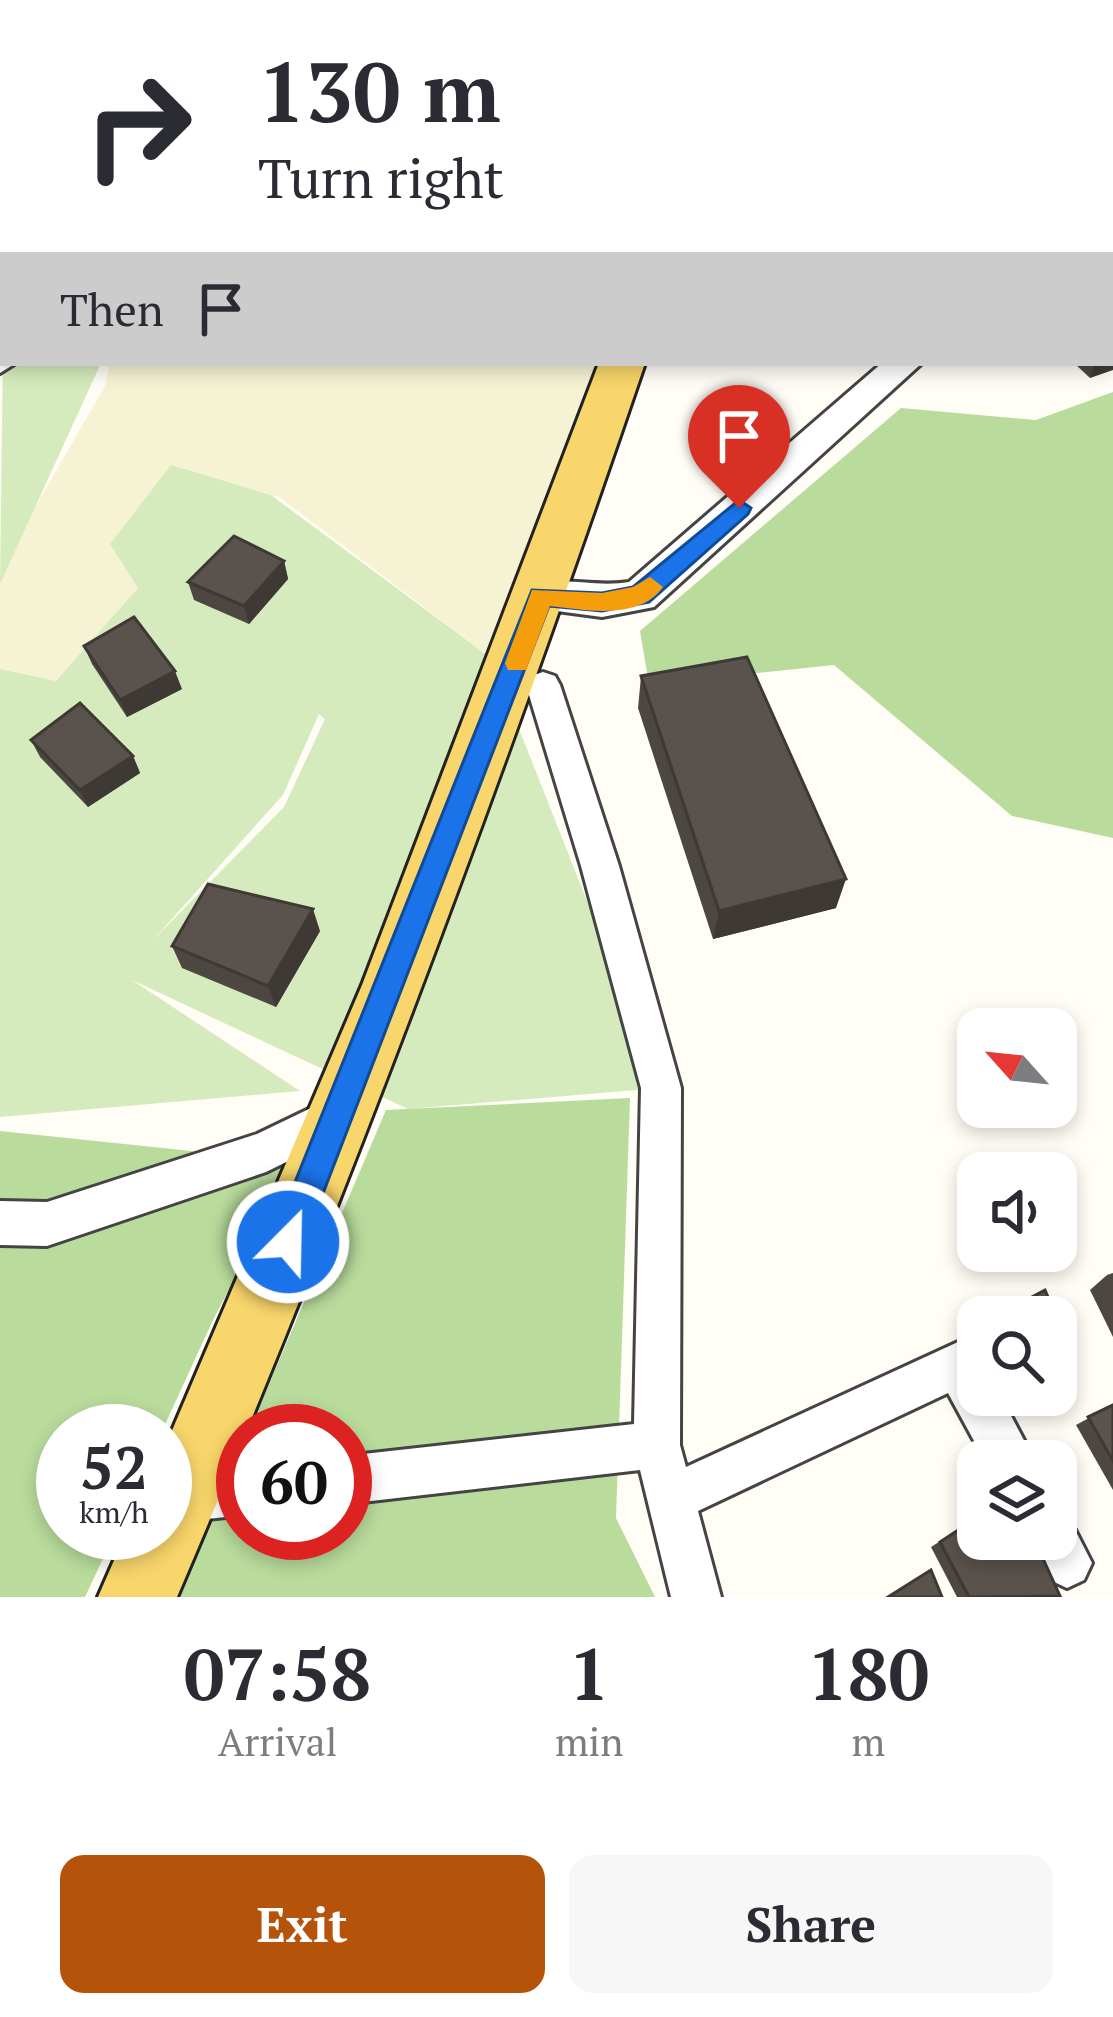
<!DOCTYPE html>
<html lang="en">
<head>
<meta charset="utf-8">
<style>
	:root { --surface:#fff; --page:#f7f7f7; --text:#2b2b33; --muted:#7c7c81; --accent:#b45309 }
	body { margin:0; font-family:"PT Serif",serif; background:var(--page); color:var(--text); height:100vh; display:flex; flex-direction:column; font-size:45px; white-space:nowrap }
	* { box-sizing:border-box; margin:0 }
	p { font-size:39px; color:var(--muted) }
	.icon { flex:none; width:66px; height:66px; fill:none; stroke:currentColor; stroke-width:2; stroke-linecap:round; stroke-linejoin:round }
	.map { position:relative; height:1597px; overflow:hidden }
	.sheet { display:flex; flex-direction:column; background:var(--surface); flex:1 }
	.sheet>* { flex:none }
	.banner { position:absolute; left:0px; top:0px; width:1113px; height:366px; box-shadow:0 6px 18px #0003; background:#fff; color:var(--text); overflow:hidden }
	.needle { width:78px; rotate:297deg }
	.tools { position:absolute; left:957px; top:1008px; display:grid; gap:24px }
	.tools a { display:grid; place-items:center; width:120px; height:120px; border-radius:24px; background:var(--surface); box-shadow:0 6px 18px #0003; font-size:60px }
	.speed { position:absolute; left:36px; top:1404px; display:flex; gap:24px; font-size:60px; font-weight:700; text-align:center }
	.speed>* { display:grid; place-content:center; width:156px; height:156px; border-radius:50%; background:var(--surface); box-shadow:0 6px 18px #0003; line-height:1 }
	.speed small { font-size:30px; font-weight:400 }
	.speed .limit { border:18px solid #d22; background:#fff; color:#111 }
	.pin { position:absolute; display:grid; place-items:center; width:102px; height:102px; color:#fff; margin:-123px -51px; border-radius:50% 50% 50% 0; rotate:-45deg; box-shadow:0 0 12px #0007 }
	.pin .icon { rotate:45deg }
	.me { position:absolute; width:132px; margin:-66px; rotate:23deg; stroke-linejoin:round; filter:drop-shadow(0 0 9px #0008) }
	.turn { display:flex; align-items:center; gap:42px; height:252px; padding:0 60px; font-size:54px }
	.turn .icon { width:156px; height:156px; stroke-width:2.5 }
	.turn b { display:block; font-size:84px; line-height:102px }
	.then { display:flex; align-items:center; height:114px; padding:0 60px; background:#0003; gap:24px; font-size:45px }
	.eta { display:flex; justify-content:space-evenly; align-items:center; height:204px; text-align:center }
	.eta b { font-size:72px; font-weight:700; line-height:84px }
	.cta { display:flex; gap:24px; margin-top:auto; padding:24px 60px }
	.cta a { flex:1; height:138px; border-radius:24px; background:var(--accent); color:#fff; font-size:48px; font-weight:700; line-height:138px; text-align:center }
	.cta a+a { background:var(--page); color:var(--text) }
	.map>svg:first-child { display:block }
	.farmland { fill:#f6f3d4 }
	.green { fill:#d5ebbd; fill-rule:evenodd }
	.forest { fill:#b9dc9c }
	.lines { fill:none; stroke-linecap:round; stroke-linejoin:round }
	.minor-casing { stroke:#444; stroke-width:6 }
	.tertiary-casing { stroke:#444; stroke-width:6 }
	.primary-casing { stroke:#222; stroke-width:6 }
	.minor { fill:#fff; fill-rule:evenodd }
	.tertiary { fill:#fff; fill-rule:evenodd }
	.primary { fill:#f9d66b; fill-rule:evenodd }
	.wall { fill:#4d4742 }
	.shaded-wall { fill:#3f3936 }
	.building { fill:#5a524d; stroke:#3f3936; stroke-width:3 }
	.route { fill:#1a73e8; stroke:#114b97; stroke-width:3 }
	.slow { fill:#f59e0b }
</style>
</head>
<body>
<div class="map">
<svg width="1113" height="1597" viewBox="0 0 1113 1597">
	<rect width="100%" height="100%" fill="#fffdf5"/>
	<g class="farmland">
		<polygon points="0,0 394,0 3,3 3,168"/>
		<polygon points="809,0 1113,0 1113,191 1110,193 1110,3"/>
		<polygon points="110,363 689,363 637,367 491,658 279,497 171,466 144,595 55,681 0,680 0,568 105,386"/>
	</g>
	<g class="green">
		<polygon points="3,346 3,363 101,363 0,584"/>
		<path d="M171,465L271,495L491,658L661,1088L408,1109L132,980L300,1091L0,1117V669L56,681L138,588L110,544ZM319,714L325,719L284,807L153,940L283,795Z"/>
	</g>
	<g class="forest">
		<polygon points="1113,392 1113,838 1012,816 834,665 649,684 640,631 901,408 1036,420"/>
		<polygon points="630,1098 616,1518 655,1597 178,1597 243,1445 243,1533 345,1533 345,1431 249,1431 386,1110"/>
		<polygon points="0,1131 296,1162 213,1320 162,1431 63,1431 63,1533 115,1533 85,1597 0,1597"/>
	</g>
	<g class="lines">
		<defs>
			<g id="minor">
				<polygon points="809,0 832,0 834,3 811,3"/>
				<rect x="1110" y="106" width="3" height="15"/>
				<rect x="0" y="176" width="3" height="16"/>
				<polygon points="0,352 3,363 16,363 0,373"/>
				<polygon points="543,672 555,676 560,685 619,866 681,1088 680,1445 686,1467 958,1342 978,1356 978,1395 1000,1395 1035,1461 985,1461 948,1393 698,1511 721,1597 671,1597 640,1470 345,1504 345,1456 634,1424 641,1088 581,866 526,685 531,676"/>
				<polygon points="338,1095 353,1101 359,1115 353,1129 266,1172 47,1246 0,1245 0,1201 47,1202 257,1134"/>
				<polygon points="243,1467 243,1515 181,1522 165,1515 165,1481 181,1474"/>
				<polygon points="1056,1516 1071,1522 1092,1563 1084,1580 1067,1588 1050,1580 1030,1539 1056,1539"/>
			</g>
			<g id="tertiary">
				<rect x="1110" y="275" width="3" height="22"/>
				<path d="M882,363H922L654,607L602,617L527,607L521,596L527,585C558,575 595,588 629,582Z"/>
			</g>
			<g id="primary">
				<rect x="734" y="0" width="36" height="3"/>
				<path d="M599,363H645C503,780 348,1196 177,1597H98L126,1533H165V1447L362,985Z"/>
			</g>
		</defs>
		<use href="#minor" class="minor-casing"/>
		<use href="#tertiary" class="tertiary-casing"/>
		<use href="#primary" class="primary-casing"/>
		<use href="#minor" class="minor"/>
		<use href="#tertiary" class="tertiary"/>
		<use href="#primary" class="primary"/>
	</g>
	<g class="wall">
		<polygon points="1074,363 1110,363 1090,378"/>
		<polygon points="284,561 288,579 249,624 194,600 188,582"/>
		<polygon points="84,646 182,689 127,717 92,664"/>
		<polygon points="641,676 836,908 713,939 638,708"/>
		<polygon points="31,740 133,756 140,773 88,807 40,757"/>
		<polygon points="320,931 276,1007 182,968 172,946"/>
		<polygon points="1113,1273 1113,1337 1090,1290 1107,1275"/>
		<polygon points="1113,1405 1113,1490 1076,1425"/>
		<polygon points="978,1517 1058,1597 957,1597 931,1547"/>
	</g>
	<g class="shaded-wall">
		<polygon points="1113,354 1113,370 1090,378 1096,363 1110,363 1110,355"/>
		<polygon points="284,561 288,579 249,624 244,606"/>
		<polygon points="175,671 182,689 127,717 120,700"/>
		<polygon points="133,756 140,773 88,807 80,790"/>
		<polygon points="846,879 836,908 713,939 719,911"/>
		<polygon points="313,909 320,931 276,1007 268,986"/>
	</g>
	<g class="building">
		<polygon points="21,0 46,0 54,3 16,3"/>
		<polygon points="1110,330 1113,334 1113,354 1110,355"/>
		<polygon points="234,536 284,561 244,606 188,582"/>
		<polygon points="134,617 175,671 120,700 84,646"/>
		<polygon points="747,657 846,879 719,911 641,676"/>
		<polygon points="80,703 133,756 80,790 31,740"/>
		<polygon points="208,884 313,909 268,986 172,946"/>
		<polygon points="1045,1290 1074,1357 1056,1366 1056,1317 994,1317"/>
		<polygon points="1113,1405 1113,1461 1088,1417"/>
		<polygon points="978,1517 978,1539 1034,1539 1060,1596 969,1597 940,1542"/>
		<polygon points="931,1570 942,1597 888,1597"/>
	</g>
	<polygon class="route" points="739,500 751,508 748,514 649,602 602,611 549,606 300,1253 288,1258 276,1253 271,1242 532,590 602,593 633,587"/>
	<path class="slow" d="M650,577L663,587C639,621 585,610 550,606L526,670H508L505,663L532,590L602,593L633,587Z"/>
</svg>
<div class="tools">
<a><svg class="needle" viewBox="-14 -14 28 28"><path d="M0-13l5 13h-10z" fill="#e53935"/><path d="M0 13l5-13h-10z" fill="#7c7c81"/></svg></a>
<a><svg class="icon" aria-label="sound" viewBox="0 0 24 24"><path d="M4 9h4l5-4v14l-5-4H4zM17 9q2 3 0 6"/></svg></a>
<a><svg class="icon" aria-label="search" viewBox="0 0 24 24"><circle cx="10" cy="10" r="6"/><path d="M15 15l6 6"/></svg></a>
<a><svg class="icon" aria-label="layers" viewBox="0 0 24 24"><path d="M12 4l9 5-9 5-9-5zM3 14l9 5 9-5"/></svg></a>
</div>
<div class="speed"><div>52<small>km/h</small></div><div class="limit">60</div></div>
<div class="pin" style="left:739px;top:508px;background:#d93025"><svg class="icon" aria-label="arrive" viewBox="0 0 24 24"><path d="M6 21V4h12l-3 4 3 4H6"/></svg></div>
<svg class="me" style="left:288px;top:1242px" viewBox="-20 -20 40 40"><circle r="17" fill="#1a73e8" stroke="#fff" stroke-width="3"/><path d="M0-11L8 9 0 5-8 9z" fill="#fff"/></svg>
<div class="banner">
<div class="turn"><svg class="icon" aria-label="right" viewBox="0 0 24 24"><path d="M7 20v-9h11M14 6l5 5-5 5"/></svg><div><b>130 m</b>Turn right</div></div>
<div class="then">Then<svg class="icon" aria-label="arrive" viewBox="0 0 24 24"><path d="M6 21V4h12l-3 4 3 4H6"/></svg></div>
</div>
</div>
<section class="sheet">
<div class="eta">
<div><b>07:58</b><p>Arrival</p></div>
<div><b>1</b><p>min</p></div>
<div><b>180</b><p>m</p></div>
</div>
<div class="cta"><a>Exit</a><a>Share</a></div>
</section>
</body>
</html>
